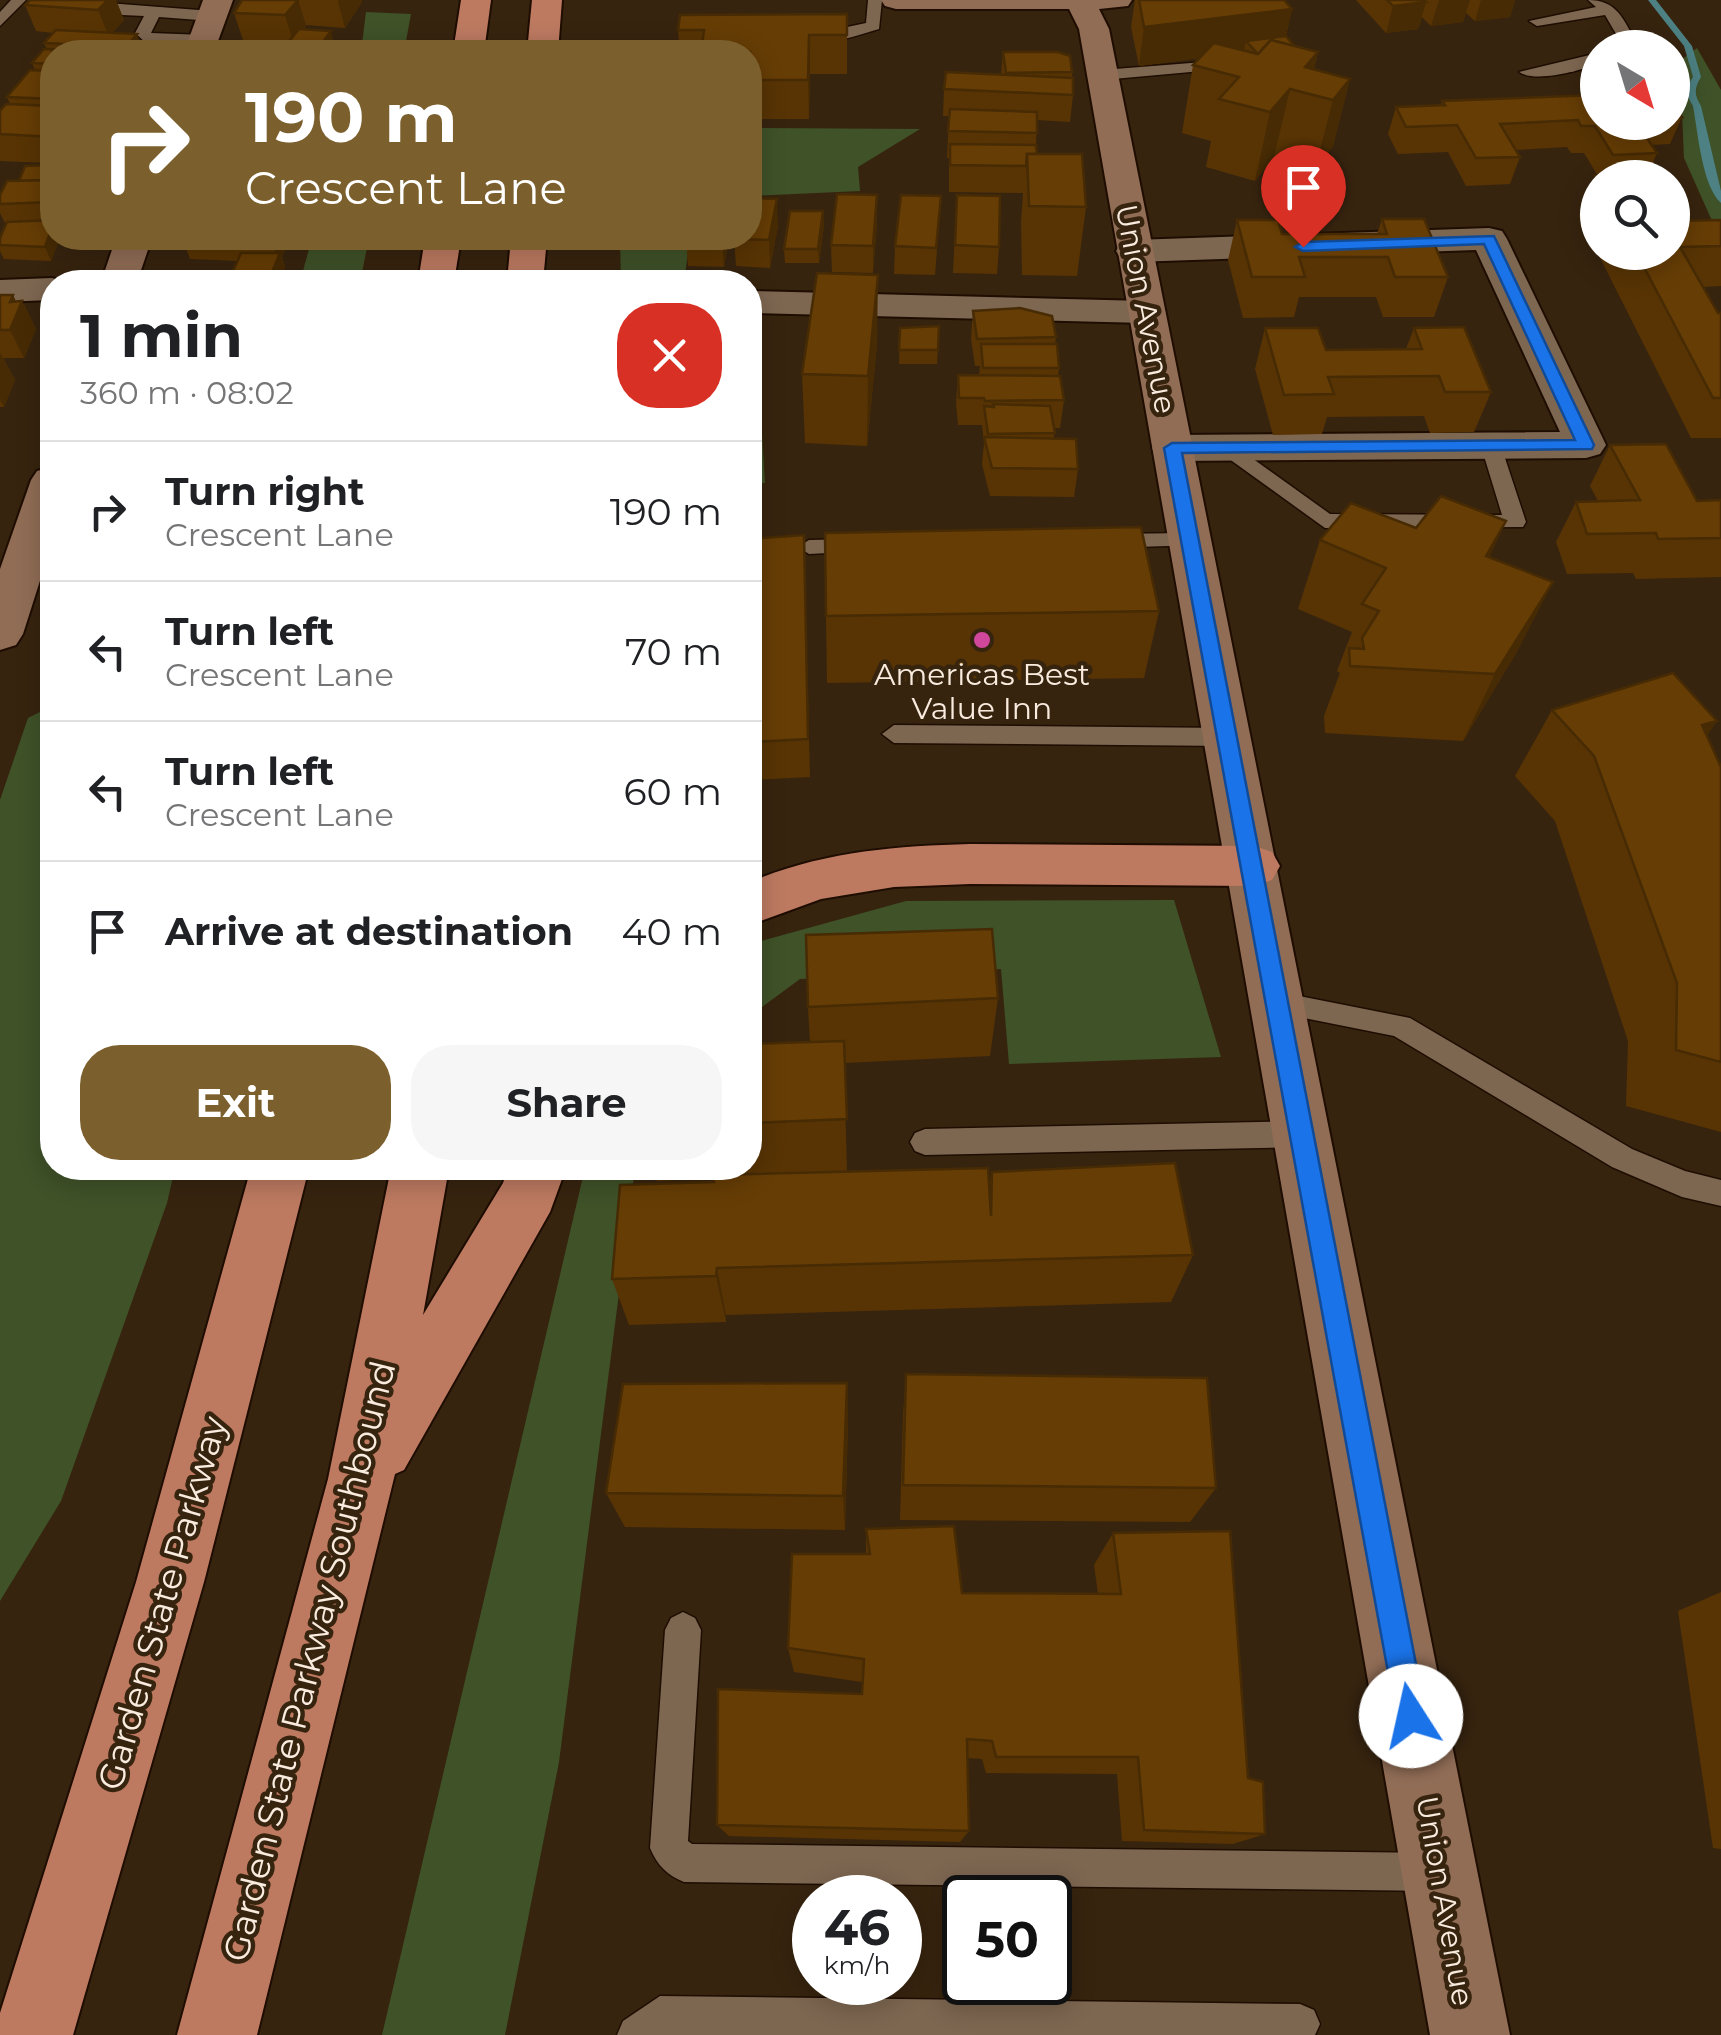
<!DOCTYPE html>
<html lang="en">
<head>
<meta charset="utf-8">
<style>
	:root { --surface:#fff; --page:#f6f6f6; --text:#202124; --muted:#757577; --line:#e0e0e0; --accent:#7b5f2d }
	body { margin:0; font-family:Montserrat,sans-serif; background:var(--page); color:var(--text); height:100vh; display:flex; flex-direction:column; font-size:38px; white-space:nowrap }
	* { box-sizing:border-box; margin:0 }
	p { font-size:32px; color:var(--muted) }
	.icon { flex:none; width:55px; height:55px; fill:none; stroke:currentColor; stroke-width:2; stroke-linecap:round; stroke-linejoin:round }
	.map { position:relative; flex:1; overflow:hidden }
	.side { position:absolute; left:40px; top:270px; width:722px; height:910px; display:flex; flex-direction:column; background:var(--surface); border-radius:40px; box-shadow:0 5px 25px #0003 }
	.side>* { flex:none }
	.banner { position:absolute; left:40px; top:40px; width:722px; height:210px; border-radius:40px; box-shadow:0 5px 25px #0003; background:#7b5f2d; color:#fff; overflow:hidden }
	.needle { width:65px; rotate:142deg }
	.tools { position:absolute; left:1580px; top:30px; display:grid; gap:20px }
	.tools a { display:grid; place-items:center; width:110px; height:110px; border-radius:50%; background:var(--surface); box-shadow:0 5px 25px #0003; font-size:50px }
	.speed { position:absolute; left:792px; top:1875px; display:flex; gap:20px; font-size:50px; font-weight:700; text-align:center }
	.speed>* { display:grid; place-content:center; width:130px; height:130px; border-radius:50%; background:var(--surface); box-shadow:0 5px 25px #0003; line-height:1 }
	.speed small { font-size:25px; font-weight:400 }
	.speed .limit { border:5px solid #111; border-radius:15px; background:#fff; color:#111 }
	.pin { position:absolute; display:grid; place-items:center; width:85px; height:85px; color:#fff; margin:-102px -42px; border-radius:50% 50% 50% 0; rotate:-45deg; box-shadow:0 0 10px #0007 }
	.pin .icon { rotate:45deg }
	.me { position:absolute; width:110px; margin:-55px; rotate:350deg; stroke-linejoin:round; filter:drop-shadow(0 0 8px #0008) }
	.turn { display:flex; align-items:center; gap:35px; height:210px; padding:0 40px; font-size:45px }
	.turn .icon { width:130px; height:130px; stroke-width:2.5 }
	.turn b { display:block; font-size:70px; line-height:85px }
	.round { display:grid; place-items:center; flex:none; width:105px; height:105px; border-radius:40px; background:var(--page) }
	.head { display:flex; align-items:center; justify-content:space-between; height:170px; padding:0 40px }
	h1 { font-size:60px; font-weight:700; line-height:75px }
	.action { display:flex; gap:20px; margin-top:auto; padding:20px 40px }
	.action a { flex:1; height:115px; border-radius:40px; background:var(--accent); color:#fff; font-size:40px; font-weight:700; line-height:115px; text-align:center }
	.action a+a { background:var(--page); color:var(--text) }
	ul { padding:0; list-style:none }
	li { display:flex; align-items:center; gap:30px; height:140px; padding:0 40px; border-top:2px solid var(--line) }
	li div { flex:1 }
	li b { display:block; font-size:38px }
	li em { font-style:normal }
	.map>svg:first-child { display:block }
	.green { fill:#3f5228 }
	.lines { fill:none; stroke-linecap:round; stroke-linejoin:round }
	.stream { fill:#4d8183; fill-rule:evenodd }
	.service-casing { stroke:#1e0d00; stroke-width:3 }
	.minor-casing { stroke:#1e0d00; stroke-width:4 }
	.secondary-casing { stroke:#1e0d00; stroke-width:4 }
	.motorway-casing { stroke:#1e0d00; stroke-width:4 }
	.service { fill:#7e6751; fill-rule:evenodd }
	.minor { fill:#7e6751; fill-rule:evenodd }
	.secondary { fill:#916d56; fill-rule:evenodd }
	.motorway { fill:#bd7a61; fill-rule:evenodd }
	.wall { fill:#583404 }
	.shaded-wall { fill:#472b04 }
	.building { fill:#663d05; stroke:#472b04; stroke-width:2.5 }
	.route { fill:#1a73e8; stroke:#114b97; stroke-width:2.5 }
	.hotel-dot { fill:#d1479c; stroke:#37240f; stroke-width:4 }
	.labels { text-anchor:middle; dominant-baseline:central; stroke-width:9; stroke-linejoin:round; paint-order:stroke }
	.street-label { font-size:30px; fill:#f9ecdf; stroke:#37240f }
	.poi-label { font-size:30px; fill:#f9ecdf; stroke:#37240f }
	.near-street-label { font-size:35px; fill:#f9ecdf; stroke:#37240f }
</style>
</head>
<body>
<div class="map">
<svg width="1721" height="2035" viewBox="0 0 1721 2035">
	<rect width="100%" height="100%" fill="#37240f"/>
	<g class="green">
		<polygon points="366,12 411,14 404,52 361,52"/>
		<polygon points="1697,48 1721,90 1721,241 1684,158 1682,114 1673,97 1673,66"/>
		<polygon points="750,128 920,129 858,167 860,191 750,196"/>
		<polygon points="312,238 369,238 360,282 300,282"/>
		<polygon points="620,238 690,238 684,282 621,282"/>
		<polygon points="750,334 756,335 765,483 750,483"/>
		<polygon points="52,706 52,1168 175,1168 167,1203 61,1501 0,1601 0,800 28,718"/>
		<polygon points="1174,900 1221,1057 1009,1064 1001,969 800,979 750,1016 750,944 906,901"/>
		<polygon points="585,1168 635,1168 559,1762 505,2035 382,2035"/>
	</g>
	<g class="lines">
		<path class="stream" d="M1648,0H1656L1692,46L1701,77C1694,88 1694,95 1701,106L1721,191V203C1702,186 1698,133 1693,106C1686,95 1685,88 1693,77L1684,46Z"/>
		<defs>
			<g id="service">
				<polygon points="11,0 26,0 0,26 0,12"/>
				<polygon points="68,0 212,11 220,16 212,21 159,17 151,33 204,35 212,40 209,43 145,42 135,33 144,16 78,13 73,11"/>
				<path d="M868,0H882L879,29C857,35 825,49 805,36L866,23Z"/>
				<path d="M1588,0C1616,0 1623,18 1635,40L1628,48H1612L1619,39L1605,15L1537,26L1529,21L1596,7Z"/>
				<path d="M1598,53V64C1578,71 1536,83 1519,72Z"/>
				<polygon points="1229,60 1235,62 1235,68 1102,80 1094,75 1102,70"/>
				<polygon points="1491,440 1501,446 1526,522 1523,527 1325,528 1214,448 1224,442 1231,443 1330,514 1502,515 1481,446"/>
				<polygon points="1190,533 1198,535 1201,540 1198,545 1107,548 1096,541 1107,534"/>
				<polygon points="859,539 870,546 867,551 809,554 798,547 809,540"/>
				<polygon points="894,725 1228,728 1240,737 1228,746 894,743 882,734"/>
				<polygon points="1279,992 1410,1018 1632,1149 1685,1171 1721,1180 1721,1206 1682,1197 1612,1167 1394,1036 1269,1011 1265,1003 1269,995"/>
				<polygon points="1303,1121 1313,1125 1317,1134 1313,1143 1303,1147 925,1155 915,1151 910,1142 915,1133 925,1129"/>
				<path d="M683,1612L695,1618L701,1630L688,1841L692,1844L1438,1853L1451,1859L1457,1872L1451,1885L1438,1891L684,1882C667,1875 657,1865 650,1848L665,1630L671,1618Z"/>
				<polygon points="660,1996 1300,2004 1314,2010 1320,2024 1315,2035 617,2035 623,2021"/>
			</g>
			<g id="minor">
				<polygon points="1489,228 1502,231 1507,239 1606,445 1600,454 1586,458 1173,461 1159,457 1152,448 1159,439 1173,435 1560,432 1476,250 1134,262 1121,259 1116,251 1121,243 1134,240"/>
				<polygon points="52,278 66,282 52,282 52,300 0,302 0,280"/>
				<polygon points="750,291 1145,301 1158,304 1164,312 1158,320 1145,323 750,313"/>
			</g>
			<g id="secondary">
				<polygon points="203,0 233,0 214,52 184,52"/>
				<polygon points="881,0 1132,0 1128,6 1099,9 1109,29 1510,2035 1430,2035 1079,29 1069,9 896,9 885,6"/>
				<polygon points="116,238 152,238 137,282 101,282"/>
				<polygon points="52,467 52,543 23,634 16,645 0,650 0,569 31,480 37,471"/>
			</g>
			<g id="motorway">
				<polygon points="461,0 491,0 484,52 453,52"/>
				<polygon points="532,0 562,0 558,52 527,52"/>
				<polygon points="425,238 461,238 454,282 418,282"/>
				<polygon points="511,238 547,238 543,282 507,282"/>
				<path d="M970,844L1254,846L1272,852L1280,866L1272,880L1254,886L970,884L894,887L821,899L750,925V882C821,852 894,846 970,844Z"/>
				<polygon points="251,1168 309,1168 204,1582 73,2035 0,2035 0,2013 136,1582"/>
				<polygon points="391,1168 449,1168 423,1315 503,1183 508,1168 566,1168 550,1212 404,1470 395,1474 257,2035 177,2035 328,1479"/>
			</g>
		</defs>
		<use href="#service" class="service-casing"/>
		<use href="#minor" class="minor-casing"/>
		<use href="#secondary" class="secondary-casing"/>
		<use href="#motorway" class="motorway-casing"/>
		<use href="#service" class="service"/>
		<use href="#minor" class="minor"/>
		<use href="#secondary" class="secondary"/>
		<use href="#motorway" class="motorway"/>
	</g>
	<g class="wall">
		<polygon points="30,0 116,0 124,20 112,33 144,52 52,52 52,163 0,161 0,111 10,104 7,97 35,70 32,63 47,49 44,43 53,33 36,31 25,5"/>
		<polygon points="242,0 361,0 362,2 345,28 306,25 304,29 334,44 332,48 286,45 290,41 243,40 234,13"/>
		<polygon points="1135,0 1284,0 1292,9 1286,36 1295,47 1318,52 1314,69 1350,79 1333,146 1315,169 1274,157 1255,181 1206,167 1211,141 1182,133 1193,65 1200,58 1139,66 1131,27"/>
		<polygon points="1356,0 1515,0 1510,17 1475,21 1466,13 1463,22 1431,26 1422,17 1418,29 1386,33"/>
		<polygon points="847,14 847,74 810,74 809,119 750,119 750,52 680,52 678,30"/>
		<polygon points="1003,52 1072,72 1073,95 1070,122 1037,120 1036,145 1037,154 1086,207 1077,276 1022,275 1021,222 1023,193 949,192 949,158 947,158 949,116 943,116 944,89 1001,75"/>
		<polygon points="1442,101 1598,122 1672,122 1672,104 1682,117 1670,144 1651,145 1657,153 1646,178 1598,178 1598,252 1672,252 1721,220 1721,286 1703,287 1718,313 1721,313 1721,438 1691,438 1579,216 1595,176 1598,176 1584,153 1571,153 1567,147 1516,150 1520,157 1510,184 1466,186 1448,152 1398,154 1388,134 1396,107 1441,105"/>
		<polygon points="52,165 52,238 60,238 51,261 4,259 0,251 0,238 6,225 0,213 0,195 19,181"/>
		<polygon points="957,195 999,247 997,274 953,273"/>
		<polygon points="823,211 824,225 819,263 785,263 784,249"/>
		<polygon points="1382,219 1448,277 1434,317 1383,317 1376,297 1299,297 1294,317 1243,318 1228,260 1237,220 1282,234 1377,234"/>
		<polygon points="877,222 873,273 832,272 831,245"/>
		<polygon points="939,223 935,275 894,274 895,246"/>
		<polygon points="778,226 770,268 736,266 734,238"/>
		<polygon points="182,238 289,238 290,240 282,256 285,267 278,282 237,282 233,271 238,261 190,259"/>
		<polygon points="686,238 729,238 724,267 688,266"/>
		<polygon points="0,295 16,301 22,301 36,329 24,358 3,358 15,380 4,407 0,407"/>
		<polygon points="973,311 1056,337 1055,344 1059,368 1058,376 1064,400 1060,428 1054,428 1054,438 1078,469 1074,497 990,496 982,464 984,443 982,425 958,425 956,403 958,375 979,375 980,366 975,366 971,339"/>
		<polygon points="939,326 937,364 899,364 900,328"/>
		<polygon points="1265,328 1326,350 1406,349 1414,328 1491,392 1474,432 1430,433 1424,416 1327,417 1322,434 1273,435 1255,369"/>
		<polygon points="877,344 867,446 805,443 802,374"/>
		<polygon points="1610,445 1697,501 1721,500 1721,577 1636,579 1633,573 1567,574 1556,542 1576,502 1598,501 1590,486"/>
		<polygon points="750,539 805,575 810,777 750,780"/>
		<polygon points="1320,540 1490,557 1518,650 1463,741 1325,733 1324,716 1340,673 1337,671 1352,632 1298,609"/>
		<polygon points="1159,611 1144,678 827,683 826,616"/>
		<polygon points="1552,710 1707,736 1721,767 1721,1132 1626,1106 1628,1041 1555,821 1515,776"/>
		<polygon points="998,998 990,1056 844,1063 847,1172 989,1187 992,1172 1193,1255 1171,1302 726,1315 726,1322 629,1325 612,1279 714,1182 714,1178 657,1181 654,1168 750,1168 750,1044 810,1042 808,1007"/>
		<polygon points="906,1374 1216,1488 1190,1522 900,1520 903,1415"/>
		<polygon points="847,1383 848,1423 845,1530 625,1527 606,1493"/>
		<polygon points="866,1529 962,1593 1098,1594 1094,1565 1113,1533 1248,1778 1265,1834 1233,1844 1122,1841 1117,1774 986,1773 982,1759 967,1758 969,1831 960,1842 729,1836 717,1825 862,1694 862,1682 794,1672 788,1648 866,1554"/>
		<polygon points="1721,1592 1721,1849 1713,1848 1678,1611"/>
	</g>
	<g class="shaded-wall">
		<polygon points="108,0 116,0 124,20 109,37 98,10"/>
		<polygon points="298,0 306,25 293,41 285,15"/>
		<polygon points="339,0 361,0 362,2 345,28 338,2"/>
		<polygon points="1439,0 1470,0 1463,22 1431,26"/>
		<polygon points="1481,0 1515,0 1510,17 1475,21"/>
		<polygon points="1426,2 1418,29 1386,33 1393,6"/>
		<polygon points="1292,9 1283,47 1246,41 1244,52 1139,66 1144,27"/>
		<polygon points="331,31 334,44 328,52 316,52"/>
		<polygon points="137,34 144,52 128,52 126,47"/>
		<polygon points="809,35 810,74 809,119 808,80"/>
		<polygon points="1318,52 1308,94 1305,67"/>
		<polygon points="1350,79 1333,146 1315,169 1333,100"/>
		<polygon points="1290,89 1274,157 1255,181 1270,112"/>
		<polygon points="877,195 877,222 873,273 873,246"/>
		<polygon points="777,199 778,226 770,268 769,240"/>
		<polygon points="823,211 824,225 819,263 818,249"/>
		<polygon points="52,227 52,238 60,238 51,261 45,247"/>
		<polygon points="270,238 289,238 290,240 282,256 285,267 278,282 276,282 272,272 278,259"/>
		<polygon points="722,238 729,238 724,267"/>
		<polygon points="878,275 877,344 867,446 868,376"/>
		<polygon points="13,295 19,307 22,301 36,329 24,358 10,330 10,302"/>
		<polygon points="0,353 15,380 4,407 0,400"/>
		<polygon points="1506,521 1475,589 1486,556"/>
		<polygon points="1553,582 1518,650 1463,741 1495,674"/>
		<polygon points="1717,721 1672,787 1702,725"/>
		<polygon points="717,1268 726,1315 726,1322 716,1276"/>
		<polygon points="847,1383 848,1423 845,1530 843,1496"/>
	</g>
	<g class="building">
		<polygon points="30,0 108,0 98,10 25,5"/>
		<polygon points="242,0 298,0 285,15 234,13"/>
		<polygon points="1139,0 1284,0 1292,9 1144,27"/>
		<polygon points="1387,0 1423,0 1426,2 1393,6"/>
		<polygon points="847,14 847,35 809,35 808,80 750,80 750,52 701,52 704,30 678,30 680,15"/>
		<polygon points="299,29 331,31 319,47 286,45"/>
		<polygon points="56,30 137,34 126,47 44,43"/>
		<polygon points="1286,36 1295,47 1271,40 1258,54 1246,41"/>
		<polygon points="1271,40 1318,52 1305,67 1350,79 1333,100 1290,89 1270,112 1219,99 1239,77 1193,65 1214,43 1258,54"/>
		<polygon points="253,44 334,48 331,52 246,52"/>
		<polygon points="44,49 121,52 52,52 52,64 32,63"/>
		<polygon points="1003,52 1058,52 1070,56 1072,72 1006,73"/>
		<polygon points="30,70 52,71 52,99 7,97"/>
		<polygon points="946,72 1073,78 1073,95 944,89"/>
		<polygon points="1598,95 1598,122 1636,122 1657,153 1613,155 1595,126 1581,126 1578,120 1500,124 1520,157 1476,158 1457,125 1406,127 1396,107 1445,105 1442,101"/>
		<polygon points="6,104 52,106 52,137 0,134 0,111"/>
		<polygon points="1672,104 1682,117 1672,117"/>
		<polygon points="950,109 1037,112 1037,133 948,131"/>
		<polygon points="950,144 1036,145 1037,154 1027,154 1026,166 950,165"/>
		<polygon points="1027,154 1082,154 1086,207 1029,206"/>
		<polygon points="52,165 52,180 19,181 25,166"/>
		<polygon points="1595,176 1643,176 1644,178 1598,178 1598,180"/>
		<polygon points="52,180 52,202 0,204 0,195 7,181"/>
		<polygon points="837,194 877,195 873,246 831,245"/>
		<polygon points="901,195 941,196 936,248 895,246"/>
		<polygon points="957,195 1000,196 999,247 955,245"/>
		<polygon points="750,198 777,199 769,240 734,239 734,238 750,238"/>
		<polygon points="790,211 823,211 818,249 784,249"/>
		<polygon points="1382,219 1424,219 1448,277 1395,277 1388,257 1299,257 1305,277 1252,277 1237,220 1278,220 1282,234 1387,234"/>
		<polygon points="52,220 52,227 45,247 0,245 0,238 7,222"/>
		<polygon points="1721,220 1721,246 1680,247 1718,313 1721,313 1721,398 1713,398 1636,252 1672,252 1672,221"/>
		<polygon points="241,253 280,253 272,272 233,271"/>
		<polygon points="817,273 878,275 868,376 802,374"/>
		<polygon points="0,295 13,295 10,302 22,301 10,330 0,330"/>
		<polygon points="1020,308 1052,316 1056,337 977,339 973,311"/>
		<polygon points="939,326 938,350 899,350 900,328"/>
		<polygon points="1464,327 1491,392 1445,392 1439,376 1328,377 1334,394 1284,395 1265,328 1318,328 1326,350 1422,349 1414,328"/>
		<polygon points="981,344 1057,344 1059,368 983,368"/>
		<polygon points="958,375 1060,376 1064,400 985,401 984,398 959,398"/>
		<polygon points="993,404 1050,406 1055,433 988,434 984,406 994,407"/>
		<polygon points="984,437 1076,439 1078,469 992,468"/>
		<polygon points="1666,444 1697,501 1721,500 1721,538 1658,539 1656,533 1587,534 1576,502 1640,500 1610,445"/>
		<polygon points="1441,496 1506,521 1486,556 1553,582 1495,674 1350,666 1349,648 1364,649 1362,638 1379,611 1362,604 1386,568 1320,540 1351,503 1416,528"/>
		<polygon points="1141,527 1159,611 826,616 825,533"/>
		<polygon points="804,535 808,739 750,742 750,539"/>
		<polygon points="1673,673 1717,721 1702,725 1721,767 1721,1062 1676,1050 1677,983 1594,756 1552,710"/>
		<polygon points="992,929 998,998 808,1007 806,935"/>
		<polygon points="844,1041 847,1119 750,1123 750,1044"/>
		<polygon points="1175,1163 1193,1255 717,1268 716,1276 612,1279 620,1185 714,1182 714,1175 988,1168 991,1216 992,1172"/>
		<polygon points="906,1374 1207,1378 1216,1488 903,1485"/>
		<polygon points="847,1383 843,1496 606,1493 623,1384"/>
		<polygon points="954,1526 962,1593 1121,1594 1113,1533 1230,1531 1248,1778 1263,1782 1265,1834 1144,1830 1138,1757 996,1757 992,1741 967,1739 969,1831 717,1825 718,1689 862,1694 864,1659 788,1648 792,1554 870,1554 866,1529"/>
	</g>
	<polygon class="route" points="1494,236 1594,445 1592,449 1182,453 1426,1716 1422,1727 1411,1731 1400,1727 1396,1716 1164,448 1172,443 1575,440 1484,244 1303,251 1295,247 1303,242"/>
	<circle class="hotel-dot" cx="982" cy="640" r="10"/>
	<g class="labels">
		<g class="street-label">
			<text transform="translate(1146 309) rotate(79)">Union Avenue</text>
			<text transform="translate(1445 1901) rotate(80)">Union Avenue</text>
		</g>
		<g class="poi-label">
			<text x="982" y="674">Americas Best<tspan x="982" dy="34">Value Inn</tspan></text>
		</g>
		<g class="near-street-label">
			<text transform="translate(162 1603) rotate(-74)">Garden State Parkway</text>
			<text transform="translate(309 1661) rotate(-76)">Garden State Parkway Southbound</text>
		</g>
	</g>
</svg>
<div class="tools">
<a><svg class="needle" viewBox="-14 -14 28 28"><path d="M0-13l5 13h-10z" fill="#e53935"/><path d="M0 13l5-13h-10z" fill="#757577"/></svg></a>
<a><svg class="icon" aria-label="search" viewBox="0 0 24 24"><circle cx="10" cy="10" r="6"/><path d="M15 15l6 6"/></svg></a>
</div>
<div class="speed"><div>46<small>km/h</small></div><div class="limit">50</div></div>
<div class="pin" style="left:1303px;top:247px;background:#d93025"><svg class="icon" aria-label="arrive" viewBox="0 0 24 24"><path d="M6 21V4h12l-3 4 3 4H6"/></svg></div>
<svg class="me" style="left:1411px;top:1716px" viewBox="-20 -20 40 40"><circle r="19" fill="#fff"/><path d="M0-13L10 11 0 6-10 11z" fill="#1a73e8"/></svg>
<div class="banner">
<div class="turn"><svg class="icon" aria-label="right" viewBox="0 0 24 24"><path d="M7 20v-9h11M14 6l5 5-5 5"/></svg><div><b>190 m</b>Crescent Lane</div></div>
</div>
<section class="side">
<div class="head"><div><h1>1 min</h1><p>360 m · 08:02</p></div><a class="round" style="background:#d93025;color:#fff"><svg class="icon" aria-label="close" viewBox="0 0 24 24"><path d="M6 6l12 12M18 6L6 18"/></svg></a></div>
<ul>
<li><svg class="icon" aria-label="right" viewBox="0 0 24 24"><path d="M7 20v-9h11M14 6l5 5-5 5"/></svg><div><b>Turn right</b><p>Crescent Lane</p></div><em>190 m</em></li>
<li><svg class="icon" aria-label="left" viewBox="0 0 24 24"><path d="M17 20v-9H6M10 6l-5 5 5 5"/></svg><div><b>Turn left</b><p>Crescent Lane</p></div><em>70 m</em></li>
<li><svg class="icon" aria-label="left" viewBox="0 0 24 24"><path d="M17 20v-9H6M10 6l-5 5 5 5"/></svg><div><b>Turn left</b><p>Crescent Lane</p></div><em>60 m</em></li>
<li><svg class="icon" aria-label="arrive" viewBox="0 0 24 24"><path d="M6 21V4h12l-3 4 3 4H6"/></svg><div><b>Arrive at destination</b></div><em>40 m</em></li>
</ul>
<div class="action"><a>Exit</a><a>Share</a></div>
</section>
</div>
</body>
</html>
